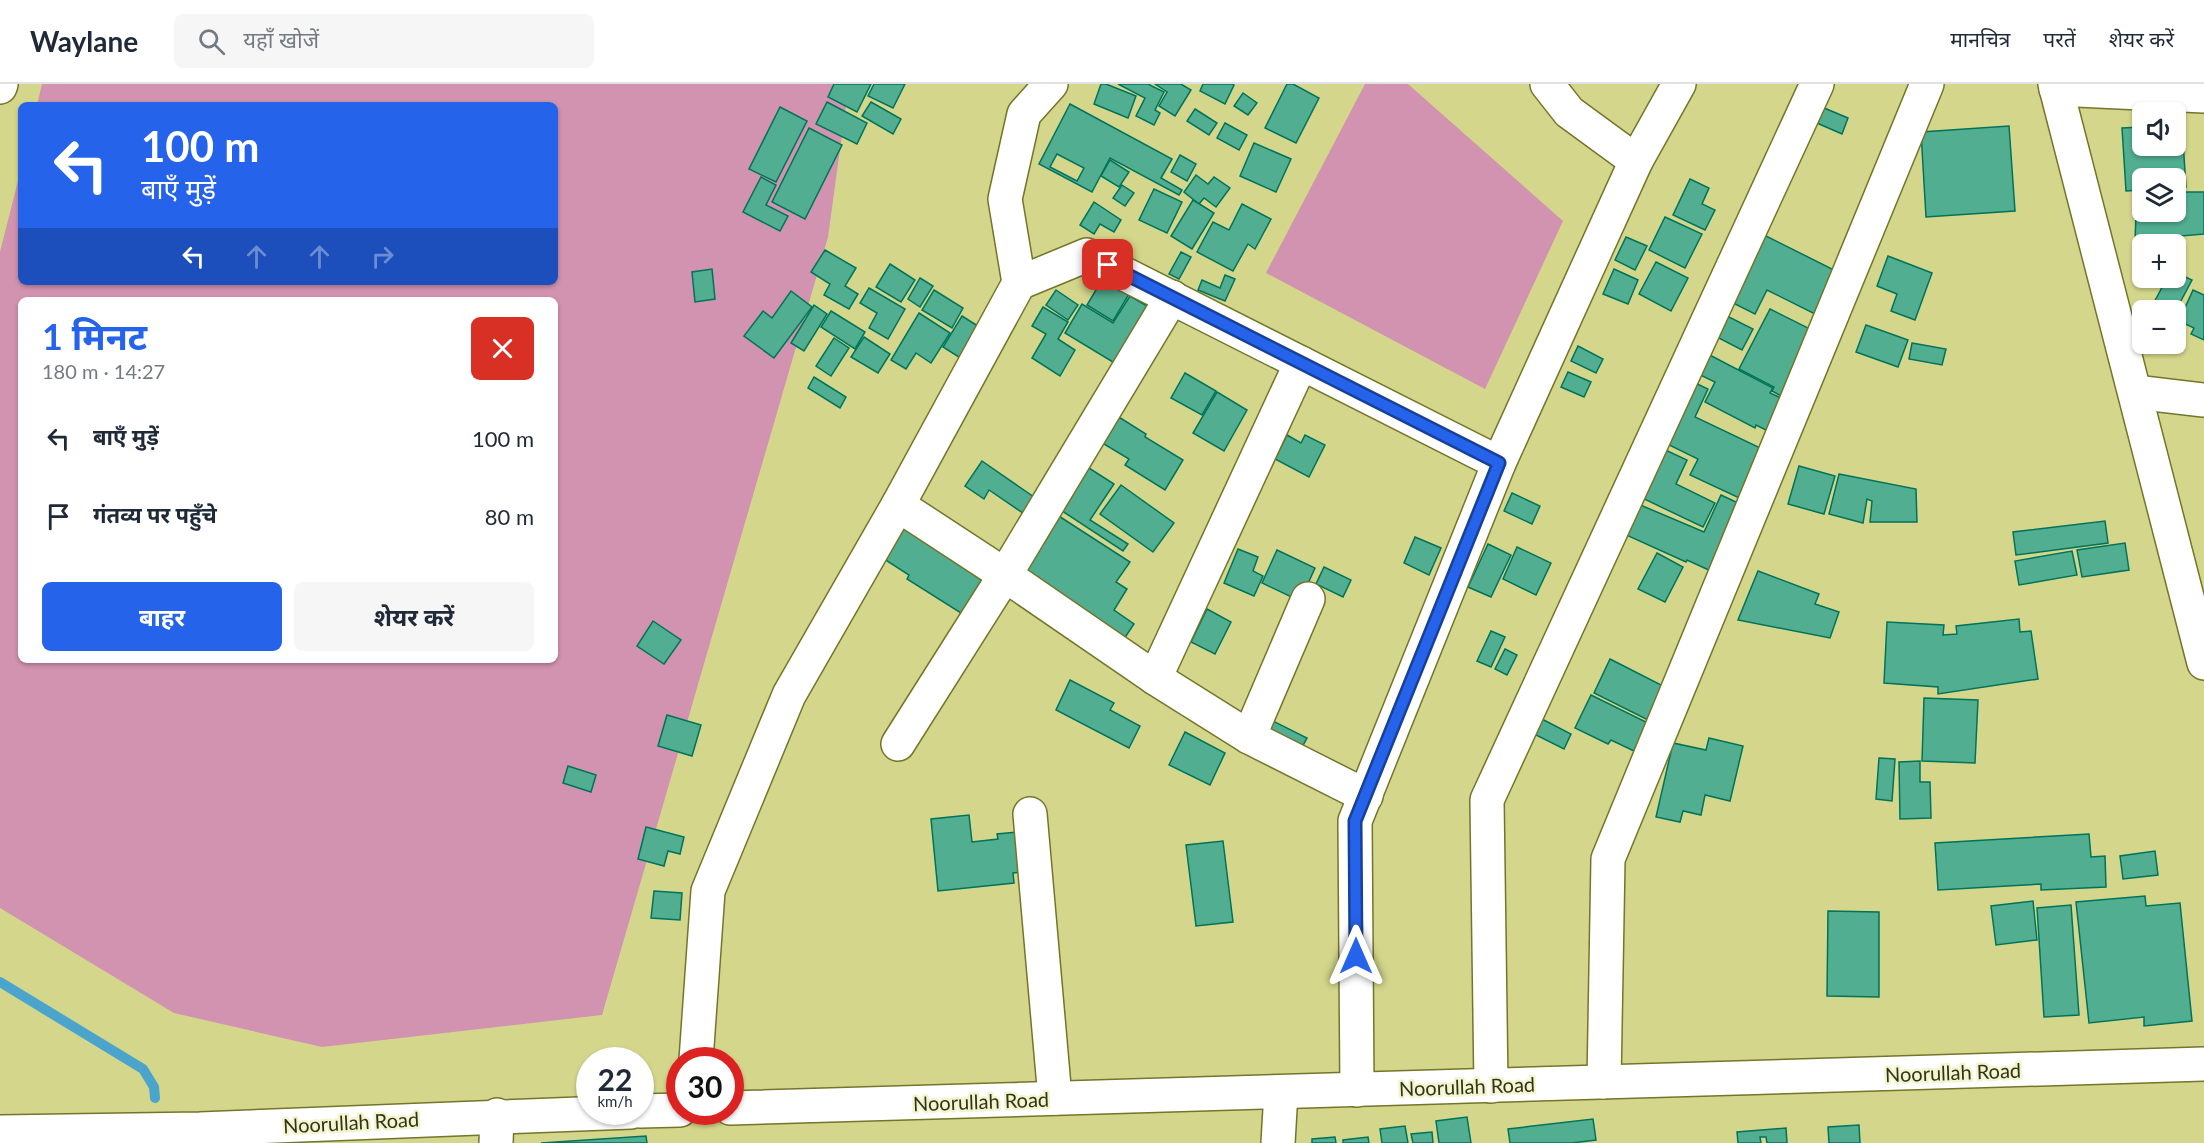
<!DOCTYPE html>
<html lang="hi">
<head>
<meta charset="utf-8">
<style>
	:root { --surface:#fff; --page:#f6f6f7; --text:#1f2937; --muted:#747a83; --line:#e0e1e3; --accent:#2563eb }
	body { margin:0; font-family:Lato,"Noto Sans Devanagari",sans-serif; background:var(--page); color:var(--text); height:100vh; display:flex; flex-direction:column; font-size:22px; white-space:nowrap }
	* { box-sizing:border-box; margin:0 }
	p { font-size:20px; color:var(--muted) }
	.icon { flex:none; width:33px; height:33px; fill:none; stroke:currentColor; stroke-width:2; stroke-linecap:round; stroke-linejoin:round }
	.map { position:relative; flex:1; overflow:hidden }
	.sheet { position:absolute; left:18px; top:213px; width:540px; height:366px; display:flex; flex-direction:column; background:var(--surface); border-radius:9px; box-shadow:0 2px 4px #0004 }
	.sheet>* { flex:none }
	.guide { position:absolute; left:18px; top:18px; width:540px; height:183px; border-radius:9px; box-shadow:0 2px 4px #0004; background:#2563eb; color:#fff; overflow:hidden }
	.controls { position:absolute; left:2132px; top:18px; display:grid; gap:12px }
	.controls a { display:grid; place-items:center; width:54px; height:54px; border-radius:9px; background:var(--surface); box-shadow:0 2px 4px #0004; font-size:30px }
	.speed { position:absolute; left:576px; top:963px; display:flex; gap:12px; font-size:30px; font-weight:700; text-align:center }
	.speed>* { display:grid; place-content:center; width:78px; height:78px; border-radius:50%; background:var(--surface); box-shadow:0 2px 4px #0004; line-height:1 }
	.speed small { font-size:15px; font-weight:400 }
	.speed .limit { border:9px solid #d22; background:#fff; color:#111 }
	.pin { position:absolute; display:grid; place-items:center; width:51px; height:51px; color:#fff; margin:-26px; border-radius:12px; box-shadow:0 3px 9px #0006 }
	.me { position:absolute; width:66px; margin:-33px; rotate:0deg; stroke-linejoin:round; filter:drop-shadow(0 0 4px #0008) }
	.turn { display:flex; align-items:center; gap:21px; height:126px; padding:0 24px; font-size:27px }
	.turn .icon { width:78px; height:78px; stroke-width:2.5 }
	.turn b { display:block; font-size:42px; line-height:51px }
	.lanes { display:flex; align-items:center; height:57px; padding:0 24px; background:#0003; justify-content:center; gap:30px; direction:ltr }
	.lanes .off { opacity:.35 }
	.round { display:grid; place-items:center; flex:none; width:63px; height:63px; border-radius:9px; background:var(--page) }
	.summary { display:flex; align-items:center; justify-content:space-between; height:102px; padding:0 24px }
	h1 { font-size:36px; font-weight:700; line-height:45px; color:var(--accent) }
	.action { display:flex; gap:12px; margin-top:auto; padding:12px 24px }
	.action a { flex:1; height:69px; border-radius:9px; background:var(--accent); color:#fff; font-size:24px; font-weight:700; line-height:69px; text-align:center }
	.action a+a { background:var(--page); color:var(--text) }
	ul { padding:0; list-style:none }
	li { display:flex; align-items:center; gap:18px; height:78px; padding:0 24px }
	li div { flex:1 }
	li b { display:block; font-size:22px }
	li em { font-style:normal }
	header { display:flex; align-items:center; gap:36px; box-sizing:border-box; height:84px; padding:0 30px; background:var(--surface); border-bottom:2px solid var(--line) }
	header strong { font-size:28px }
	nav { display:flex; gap:33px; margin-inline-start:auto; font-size:21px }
	.search { width:420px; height:54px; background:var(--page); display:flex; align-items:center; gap:15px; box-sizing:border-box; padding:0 21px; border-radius:9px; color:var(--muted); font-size:22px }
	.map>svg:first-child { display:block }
	.green { fill:#d193af; fill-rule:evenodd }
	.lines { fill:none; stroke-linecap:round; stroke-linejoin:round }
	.stream { stroke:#4aa4cc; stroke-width:10 }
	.building { fill:#52ae91; stroke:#007359; stroke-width:1.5; fill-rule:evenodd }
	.minor-casing { stroke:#73752a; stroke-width:36 }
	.major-casing { stroke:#73752a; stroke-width:36 }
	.minor { stroke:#fff; stroke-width:33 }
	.major { stroke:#fff; stroke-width:33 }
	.route-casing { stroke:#184099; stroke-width:15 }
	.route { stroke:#2563eb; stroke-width:10 }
	.labels { text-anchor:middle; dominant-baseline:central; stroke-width:5; stroke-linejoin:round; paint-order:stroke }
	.street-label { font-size:20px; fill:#333415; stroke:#f3f5d0 }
</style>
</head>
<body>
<header>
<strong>Waylane</strong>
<div class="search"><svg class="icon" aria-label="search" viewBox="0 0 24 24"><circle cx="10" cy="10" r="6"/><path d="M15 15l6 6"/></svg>यहाँ खोजें</div>
<nav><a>मानचित्र</a><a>परतें</a><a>शेयर करें</a></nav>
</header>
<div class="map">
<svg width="2204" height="1059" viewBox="0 0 2204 1059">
	<rect width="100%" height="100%" fill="#d4d78b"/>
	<g class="green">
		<path d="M42,0H849L828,153L602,931L322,963L174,929L0,824V168L21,85V198H555V21H37ZM21,216H555V576H21Z"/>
		<polygon points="1365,0 1408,0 1563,137 1485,305 1266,189"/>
	</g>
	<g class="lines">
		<polyline class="stream" points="0,898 143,985 154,1003 155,1014"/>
	</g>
	<g class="building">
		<polygon points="834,0 871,0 857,28 828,13"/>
		<polygon points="874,0 905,0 893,24 868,12"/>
		<polygon points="1101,0 1106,0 1136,12 1128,34 1094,20"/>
		<polygon points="1118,0 1148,0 1164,8 1155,26 1160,29 1154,41 1136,32 1145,14"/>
		<polygon points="1155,0 1181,0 1191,6 1175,32 1159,22 1167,8"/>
		<polygon points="1203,0 1232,0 1234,1 1225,20 1200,7"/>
		<polygon points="1287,0 1293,0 1319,14 1296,59 1265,44"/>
		<polygon points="1243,9 1257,19 1248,31 1234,22"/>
		<polygon points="827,18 867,39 857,60 816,40"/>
		<polygon points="871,18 901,35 893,50 862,32"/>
		<path d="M1070,20L1172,75L1161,94L1182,106L1179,111L1110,74L1092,108L1039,80ZM1057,70L1084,84L1077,97L1050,83Z"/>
		<polygon points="1817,21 1848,34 1842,50 1810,36"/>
		<polygon points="780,23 807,37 776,98 749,85"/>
		<polygon points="1195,25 1217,39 1209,51 1187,37"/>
		<polygon points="1225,39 1247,51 1239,66 1217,54"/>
		<polygon points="2175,41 2182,41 2186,103 2175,104 2175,94 2142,94 2142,106 2126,107 2122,44 2142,43 2142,62 2175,62"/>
		<polygon points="2009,42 2015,127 1926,133 1921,48"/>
		<polygon points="809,44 842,61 805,135 772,118"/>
		<polygon points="1254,59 1291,75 1276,108 1240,92"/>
		<polygon points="1180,71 1196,80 1187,97 1171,88"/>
		<polygon points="1110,76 1129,88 1119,103 1101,92"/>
		<polygon points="1196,91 1208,100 1214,93 1230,104 1216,123 1204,114 1199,120 1184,108"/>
		<polygon points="761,93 776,101 766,121 788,132 780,147 743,128"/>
		<polygon points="1690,95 1709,104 1702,120 1715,126 1705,146 1673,131"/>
		<polygon points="1122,101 1134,109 1125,122 1113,114"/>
		<polygon points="1154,105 1182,118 1167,149 1139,136"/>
		<polygon points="2137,107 2142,107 2142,128 2175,128 2175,108 2204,108 2204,150 2135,156"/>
		<polygon points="1193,116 1214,129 1192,165 1171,152"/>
		<polygon points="1094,118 1121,136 1114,148 1100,140 1094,150 1080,141"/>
		<polygon points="1242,120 1271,135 1255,165 1248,160 1233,187 1197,168 1213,138 1229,146"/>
		<polygon points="1665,133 1702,150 1685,184 1649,166"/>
		<polygon points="1758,148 1852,195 1831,238 1767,206 1755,230 1727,216"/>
		<polygon points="1626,153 1647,162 1635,186 1615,176"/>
		<polygon points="825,166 856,184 845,202 858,210 849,225 824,211 830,200 811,188"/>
		<polygon points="1181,168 1191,173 1179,195 1169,190"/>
		<polygon points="1888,172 1932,189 1915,236 1891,227 1897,210 1877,202"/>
		<polygon points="1656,178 1688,194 1671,227 1639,210"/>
		<polygon points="890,180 915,196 901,218 876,203"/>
		<polygon points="712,185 715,215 695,218 692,188"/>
		<polygon points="1614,185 1638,196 1628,220 1603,210"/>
		<polygon points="2175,188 2192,196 2175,228 2175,226 2150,226 2167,194 2175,194"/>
		<polygon points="1225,191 1235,195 1225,217 1198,206 1202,196 1220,204"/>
		<polygon points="920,194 933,202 920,223 908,215"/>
		<polygon points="1103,194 1129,210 1113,237 1087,221"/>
		<polygon points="869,204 905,225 888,255 869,244 877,229 860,219"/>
		<polygon points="934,206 963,224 952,244 922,226"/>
		<polygon points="1056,206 1078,221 1068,236 1046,221"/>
		<polygon points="2193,206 2204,211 2204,256 2191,250 2194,244 2179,237"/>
		<polygon points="791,207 812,223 774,274 744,252 763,227 772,234"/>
		<polygon points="1130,212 1159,229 1126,286 1065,249 1082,220 1113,239"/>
		<polygon points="814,221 827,230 804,267 791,259"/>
		<polygon points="1043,223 1068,238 1058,255 1075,266 1060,292 1032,274 1046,250 1032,242"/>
		<polygon points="1770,225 1828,254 1794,319 1772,307 1774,303 1739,285"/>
		<polygon points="831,227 865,248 855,265 821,243"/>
		<polygon points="919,229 950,249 931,279 916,269 906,285 891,276"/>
		<polygon points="1721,229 1753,245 1742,266 1711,250"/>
		<polygon points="962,232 981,244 962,275 943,263"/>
		<polygon points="1866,241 1908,256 1898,283 1856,268"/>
		<polygon points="864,253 890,270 878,289 851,273"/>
		<polygon points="834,254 849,264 831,292 816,282"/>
		<polygon points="1912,259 1946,265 1942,281 1909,275"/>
		<polygon points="1578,262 1603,275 1596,289 1571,277"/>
		<polygon points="1702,267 1773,304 1770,309 1794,320 1778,352 1756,341 1755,344 1705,318 1715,298 1692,287"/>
		<polygon points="1568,288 1591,298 1584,313 1561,303"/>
		<polygon points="1185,289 1216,307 1202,331 1171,314"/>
		<polygon points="814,293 846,313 840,324 808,304"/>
		<polygon points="1691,297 1708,305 1695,333 1773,370 1750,419 1690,391 1698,375 1663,358"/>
		<polygon points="1217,308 1247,326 1224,367 1193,349"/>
		<polygon points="1114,330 1146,350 1145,353 1183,376 1165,406 1125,381 1129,375 1099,357"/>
		<polygon points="1287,351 1301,359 1305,351 1325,361 1309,393 1275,375"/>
		<polygon points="1659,363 1687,376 1676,400 1715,419 1703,443 1638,412"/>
		<polygon points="982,377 1044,420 1033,436 989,406 984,415 965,402"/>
		<polygon points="1081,379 1114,400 1090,436 1128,460 1123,467 1053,421"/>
		<polygon points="1799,382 1835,392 1824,430 1788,420"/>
		<polygon points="1839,390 1916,405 1917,438 1870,438 1872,417 1867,415 1863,439 1829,430"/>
		<polygon points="1121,401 1174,439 1153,468 1100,430"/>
		<polygon points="1512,409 1540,422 1532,440 1504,427"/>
		<polygon points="1721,411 1755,427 1724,493 1687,476 1686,478 1624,450 1638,420 1704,448"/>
		<polygon points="1051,427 1130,478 1116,498 1127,505 1114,526 1134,540 1120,561 1010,491"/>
		<polygon points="904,437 999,491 972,536 907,495 909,491 881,473"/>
		<polygon points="2105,437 2108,459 2016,471 2013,448"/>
		<polygon points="1415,453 1441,464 1429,491 1404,479"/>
		<polygon points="2125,459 2129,486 2082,493 2077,466"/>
		<polygon points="1488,460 1511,471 1491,513 1468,503"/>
		<polygon points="1517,463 1551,479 1536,511 1503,495"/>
		<polygon points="1238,465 1258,473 1253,487 1263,492 1254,512 1224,499"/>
		<polygon points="1277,466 1315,484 1300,517 1262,499"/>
		<polygon points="2072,467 2077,491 2019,501 2015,477"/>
		<polygon points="1657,469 1683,483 1665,518 1638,505"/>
		<polygon points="1324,483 1351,496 1343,513 1316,500"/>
		<polygon points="1758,487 1819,510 1815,520 1839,528 1830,554 1738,536"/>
		<polygon points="1207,525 1231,538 1215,570 1191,558"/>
		<polygon points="2019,535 2020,548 2031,547 2038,595 1938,610 1938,603 1884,599 1887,538 1944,541 1943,551 1957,550 1956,542"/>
		<polygon points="653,537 681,556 664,580 637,562"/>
		<polygon points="1491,547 1505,553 1491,583 1477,577"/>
		<polygon points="1505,565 1517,571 1507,591 1495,585"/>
		<polygon points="1610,575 1671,606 1654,639 1594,609"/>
		<polygon points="1070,596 1114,619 1110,626 1140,642 1129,664 1056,626"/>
		<polygon points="1591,611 1648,639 1634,667 1611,656 1608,660 1575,644"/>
		<polygon points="1924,614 1978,616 1975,679 1922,677"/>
		<polygon points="667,631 701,641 692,672 658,662"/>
		<polygon points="1538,633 1571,650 1564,665 1530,648"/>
		<polygon points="1269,635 1307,654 1296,674 1263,646"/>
		<polygon points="1185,648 1225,669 1210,701 1169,681"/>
		<polygon points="1709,654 1743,662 1730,717 1705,711 1701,731 1683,727 1680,738 1656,733 1673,659 1706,666"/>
		<polygon points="1879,674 1895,675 1892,717 1876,715"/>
		<polygon points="1920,677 1920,698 1930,698 1931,734 1900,735 1899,678"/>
		<polygon points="568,682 596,691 591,708 563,699"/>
		<polygon points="969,731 972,758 998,755 997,750 1029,747 1033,787 1013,789 1014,799 938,807 931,735"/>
		<polygon points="646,743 684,753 680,770 668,767 664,782 638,775"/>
		<polygon points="2089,750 2091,773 2105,772 2106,803 2041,806 2041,800 1938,806 1935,759"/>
		<polygon points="1223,757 1233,838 1196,842 1186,761"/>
		<polygon points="2155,767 2158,791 2123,795 2120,772"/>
		<polygon points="654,807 682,809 680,836 651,834"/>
		<polygon points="2145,812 2146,822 2180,819 2192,937 2144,942 2144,933 2089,939 2076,818"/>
		<polygon points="2033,817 2037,856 1996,861 1991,822"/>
		<polygon points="2071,821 2079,931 2044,933 2037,824"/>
		<polygon points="1828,827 1879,828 1879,913 1827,912"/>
		<polygon points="1467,1033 1471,1059 1439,1059 1436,1037"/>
		<polygon points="1593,1035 1596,1056 1572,1059 1510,1059 1508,1045"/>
		<polygon points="1859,1041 1860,1059 1829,1059 1828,1043"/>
		<polygon points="1405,1042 1408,1059 1382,1059 1380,1045"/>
		<polygon points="1786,1044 1787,1059 1767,1059 1766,1053 1760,1053 1761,1059 1738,1059 1737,1048"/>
		<polygon points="1432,1048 1433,1059 1413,1059 1411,1050"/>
		<polygon points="646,1052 647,1059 541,1059"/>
		<polygon points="1335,1053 1336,1059 1312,1059 1312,1055"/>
		<polygon points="1368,1053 1369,1059 1343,1059 1343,1056"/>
	</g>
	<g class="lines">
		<defs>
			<g id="minor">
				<polyline points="1547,0 1569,28 1636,77"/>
				<polyline points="2055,0 2204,579"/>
				<polyline points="0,3 1,0"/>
				<polyline points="2056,5 2204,12"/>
				<polyline points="1019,199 1087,171 1499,379"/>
				<polyline points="2135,308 2204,316"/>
				<polyline points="898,421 1005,491 1155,594 1249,653 1366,712"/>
				<polyline points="1155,594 1301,279"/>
				<polyline points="1249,653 1308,515"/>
				<polyline points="898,660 1005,491 1172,213"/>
				<polyline points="1030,730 1055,1014"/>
				<polyline points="696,976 708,807 789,611 898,421 1019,199 1005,115 1024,30 1051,0"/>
				<polyline points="1604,998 1608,775 1927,0"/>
				<polyline points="1491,1002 1487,716 1817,0"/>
				<polyline points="1357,1006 1355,737 1499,379 1636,77 1679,0"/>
				<polyline points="496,1059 497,1031"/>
				<polyline points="1278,1059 1281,1008"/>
			</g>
			<g id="major">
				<polyline points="730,1024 2204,980"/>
				<polyline points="640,1027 680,1026"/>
				<polyline points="0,1048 200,1045 631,1028"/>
			</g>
		</defs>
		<use href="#minor" class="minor-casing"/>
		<use href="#major" class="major-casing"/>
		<use href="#minor" class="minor"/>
		<use href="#major" class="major"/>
	</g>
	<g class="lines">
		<defs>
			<polyline id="route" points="1108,181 1499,379 1355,737 1356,872"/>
		</defs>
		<use href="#route" class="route-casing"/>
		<use href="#route" class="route"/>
	</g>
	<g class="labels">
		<g class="street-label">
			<text transform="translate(1953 988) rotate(-2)">Noorullah Road</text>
			<text transform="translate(1467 1002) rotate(-2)">Noorullah Road</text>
			<text transform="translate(981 1017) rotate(-2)">Noorullah Road</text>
			<text transform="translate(351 1038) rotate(-3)">Noorullah Road</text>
		</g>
	</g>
</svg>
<div class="controls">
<a><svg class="icon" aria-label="sound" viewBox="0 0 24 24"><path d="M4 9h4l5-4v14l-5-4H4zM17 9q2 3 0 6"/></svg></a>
<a><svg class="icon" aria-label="layers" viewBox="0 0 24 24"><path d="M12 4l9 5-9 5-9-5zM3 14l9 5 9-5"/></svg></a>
<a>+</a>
<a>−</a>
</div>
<div class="speed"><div>22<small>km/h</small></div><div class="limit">30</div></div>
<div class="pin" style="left:1108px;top:181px;background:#d93025"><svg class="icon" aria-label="arrive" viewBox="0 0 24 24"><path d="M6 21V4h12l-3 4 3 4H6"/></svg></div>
<svg class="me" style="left:1356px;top:872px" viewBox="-20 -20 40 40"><path d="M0-17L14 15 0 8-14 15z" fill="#2563eb" stroke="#fff" stroke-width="4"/></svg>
<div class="guide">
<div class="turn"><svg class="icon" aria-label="left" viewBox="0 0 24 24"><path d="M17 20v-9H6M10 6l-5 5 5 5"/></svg><div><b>100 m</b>बाएँ मुड़ें</div></div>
<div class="lanes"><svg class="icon" aria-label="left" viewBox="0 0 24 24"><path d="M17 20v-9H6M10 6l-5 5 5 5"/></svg><svg class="icon off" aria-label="ahead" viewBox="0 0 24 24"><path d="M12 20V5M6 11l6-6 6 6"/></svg><svg class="icon off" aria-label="ahead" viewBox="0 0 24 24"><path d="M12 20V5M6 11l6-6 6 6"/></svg><svg class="icon off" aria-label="right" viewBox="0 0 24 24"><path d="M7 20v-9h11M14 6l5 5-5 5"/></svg></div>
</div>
<section class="sheet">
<div class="summary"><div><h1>1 मिनट</h1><p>180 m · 14:27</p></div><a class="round" style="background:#d93025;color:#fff"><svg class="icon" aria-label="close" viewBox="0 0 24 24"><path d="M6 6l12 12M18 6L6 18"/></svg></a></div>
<ul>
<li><svg class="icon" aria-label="left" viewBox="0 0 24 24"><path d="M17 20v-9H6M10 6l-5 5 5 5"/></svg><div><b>बाएँ मुड़ें</b></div><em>100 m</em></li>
<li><svg class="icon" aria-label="arrive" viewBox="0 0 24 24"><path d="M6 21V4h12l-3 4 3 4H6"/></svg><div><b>गंतव्य पर पहुँचे</b></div><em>80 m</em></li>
</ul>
<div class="action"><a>बाहर</a><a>शेयर करें</a></div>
</section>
</div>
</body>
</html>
